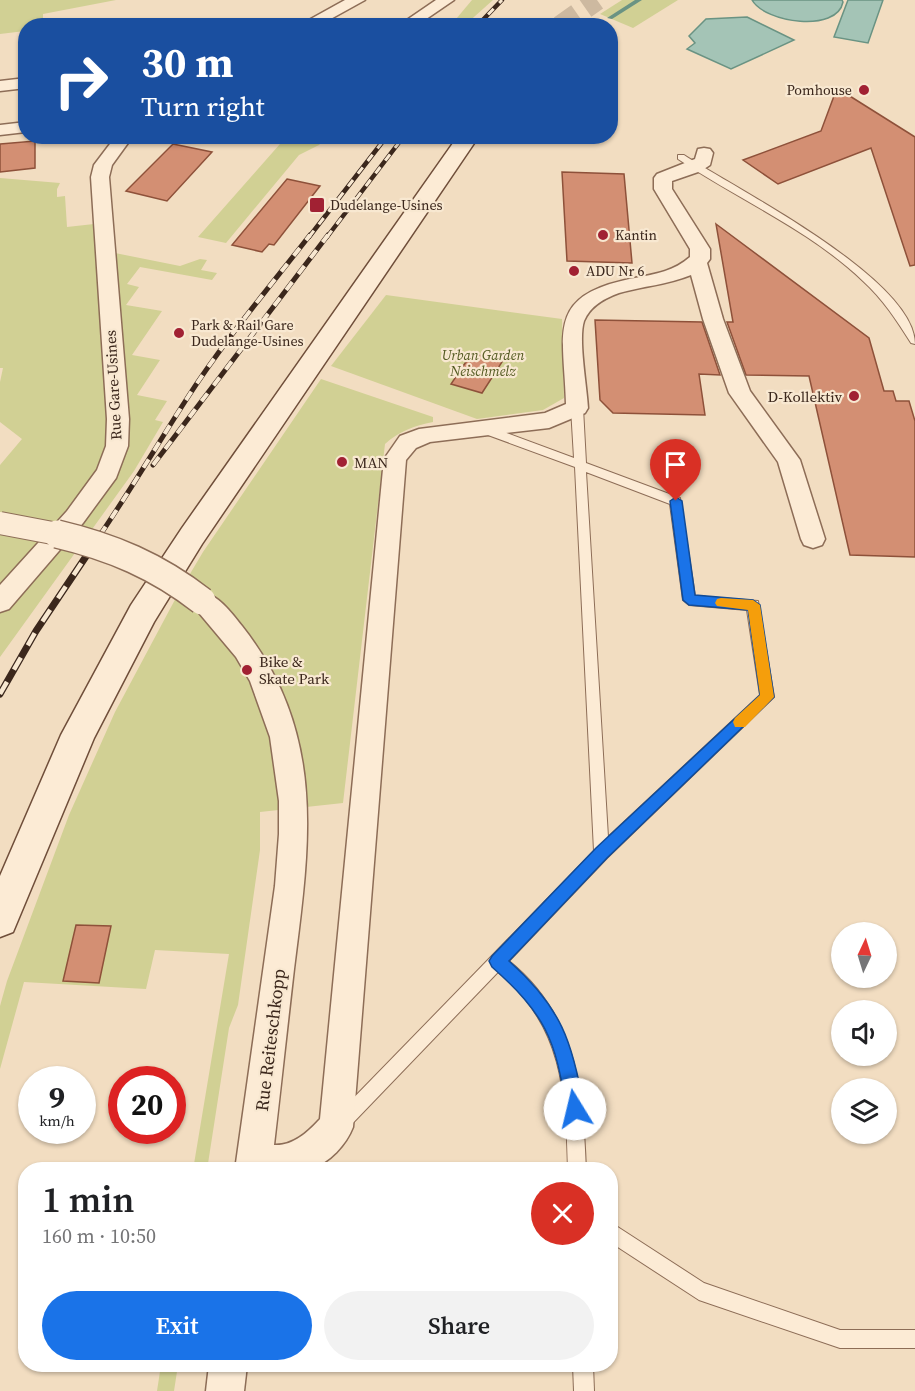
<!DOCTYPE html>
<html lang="en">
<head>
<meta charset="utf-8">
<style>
	:root { --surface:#fff; --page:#f2f2f2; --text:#202124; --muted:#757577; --accent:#1a73e8 }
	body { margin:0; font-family:"Source Serif 4",serif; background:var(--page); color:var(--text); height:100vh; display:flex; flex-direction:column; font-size:22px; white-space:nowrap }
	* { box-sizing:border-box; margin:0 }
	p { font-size:20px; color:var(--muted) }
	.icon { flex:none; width:33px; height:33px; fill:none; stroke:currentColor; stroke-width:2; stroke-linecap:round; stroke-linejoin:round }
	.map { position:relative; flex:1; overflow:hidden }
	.drawer { position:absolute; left:18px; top:1162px; width:600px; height:210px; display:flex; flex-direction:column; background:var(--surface); border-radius:24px; box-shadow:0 2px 4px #0004 }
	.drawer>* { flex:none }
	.top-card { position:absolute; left:18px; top:18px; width:600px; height:126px; border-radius:24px; box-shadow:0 2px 4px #0004; background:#1a4fa0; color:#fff; overflow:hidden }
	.needle { width:39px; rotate:4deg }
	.buttons { position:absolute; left:831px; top:922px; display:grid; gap:12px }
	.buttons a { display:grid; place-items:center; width:66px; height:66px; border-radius:50%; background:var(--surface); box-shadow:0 2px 4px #0004; font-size:30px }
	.speed { position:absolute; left:18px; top:1066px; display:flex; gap:12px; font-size:30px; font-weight:700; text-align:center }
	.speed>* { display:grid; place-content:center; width:78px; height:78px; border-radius:50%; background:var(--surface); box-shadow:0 2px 4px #0004; line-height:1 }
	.speed small { font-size:15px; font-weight:400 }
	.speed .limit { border:9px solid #d22; background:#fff; color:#111 }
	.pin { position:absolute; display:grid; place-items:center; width:51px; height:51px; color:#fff; margin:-62px -26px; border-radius:50% 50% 50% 0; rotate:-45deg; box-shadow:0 0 6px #0007 }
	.pin .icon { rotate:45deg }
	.me { position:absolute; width:66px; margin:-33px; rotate:351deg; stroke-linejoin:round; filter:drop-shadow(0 0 4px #0008) }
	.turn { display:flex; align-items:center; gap:21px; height:126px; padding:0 24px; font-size:27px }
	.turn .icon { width:78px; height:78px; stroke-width:2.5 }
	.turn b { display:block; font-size:42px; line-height:51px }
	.round { display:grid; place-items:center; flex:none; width:63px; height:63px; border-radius:32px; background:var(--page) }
	.summary { display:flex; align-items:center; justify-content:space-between; height:102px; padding:0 24px }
	h1 { font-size:36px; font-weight:600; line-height:45px }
	.action { display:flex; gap:12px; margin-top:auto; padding:12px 24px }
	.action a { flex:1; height:69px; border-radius:36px; background:var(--accent); color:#fff; font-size:24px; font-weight:600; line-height:69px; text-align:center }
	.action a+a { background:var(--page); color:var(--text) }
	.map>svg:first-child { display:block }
	.green { fill:#d1d094 }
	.water { fill:#a4c4b6; stroke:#6a9383; stroke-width:1.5 }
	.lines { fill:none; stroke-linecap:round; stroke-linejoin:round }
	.stream { fill:#6a9383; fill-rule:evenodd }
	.building { fill:#d38f73; stroke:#8e513a; stroke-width:1.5 }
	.secondary-tunnel { stroke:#cdb9a0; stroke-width:21; stroke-dasharray:21 10; stroke-linecap:butt }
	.lane-casing { stroke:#8d6d57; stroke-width:2 }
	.street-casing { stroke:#8d6d57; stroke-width:3 }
	.secondary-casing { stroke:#6f4e3a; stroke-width:3 }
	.lane { fill:#fcebd5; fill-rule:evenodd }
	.street { fill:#fcebd5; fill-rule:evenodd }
	.secondary { fill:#fcebd5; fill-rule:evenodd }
	.rail-far2-casing { stroke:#3b271c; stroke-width:4.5 }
	.rail-far1-casing { stroke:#3b271c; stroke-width:5 }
	.rail-casing { stroke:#3b271c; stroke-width:7 }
	.rail-far2 { stroke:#f8e8d1; stroke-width:3; stroke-dasharray:8; stroke-linecap:butt }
	.rail-far1 { stroke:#f8e8d1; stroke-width:4; stroke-dasharray:10; stroke-linecap:butt }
	.rail { stroke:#f8e8d1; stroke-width:4.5; stroke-dasharray:14; stroke-linecap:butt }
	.street-bridge-far1-casing { stroke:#8d6d57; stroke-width:24; stroke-linecap:butt }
	.street-bridge-casing { stroke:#8d6d57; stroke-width:30; stroke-linecap:butt }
	.street-bridge-far1 { stroke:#fcebd5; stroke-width:22 }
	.street-bridge { stroke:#fcebd5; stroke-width:27 }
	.route { fill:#1a73e8; stroke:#114b97; stroke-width:1.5 }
	.slow { fill:#f59e0b }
	.poi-dot { fill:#a12133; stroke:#f8e8d1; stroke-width:2 }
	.labels { text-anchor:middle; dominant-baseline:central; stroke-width:4.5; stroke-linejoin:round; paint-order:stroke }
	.far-poi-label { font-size:14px; fill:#3b271c; stroke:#f8e8d1; text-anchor:start }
	.far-park-label { font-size:14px; font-style:italic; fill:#535a21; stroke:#f8e8d1 }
	.street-label { font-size:15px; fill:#3b271c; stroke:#f8e8d1 }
	.poi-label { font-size:15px; fill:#3b271c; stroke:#f8e8d1; text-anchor:start }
	.near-street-label { font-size:18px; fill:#3b271c; stroke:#f8e8d1 }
</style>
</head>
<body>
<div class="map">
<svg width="915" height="1391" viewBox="0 0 915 1391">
	<rect width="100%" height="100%" fill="#f2ddc1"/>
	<g class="green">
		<polygon points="0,0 116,0 43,14 43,25 26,26 25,31 0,34"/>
		<polygon points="472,0 493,0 465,25 451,25"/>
		<polygon points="622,0 678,0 633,28 600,14"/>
		<polygon points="287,136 327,137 319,145 299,155 226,243 198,237"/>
		<polygon points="0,178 60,183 57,189 57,197 65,196 67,227 103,223 105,251 180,266 200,259 207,260 201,270 217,273 212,280 140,267 127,284 139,287 126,305 162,311 132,355 160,360 137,395 167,401 155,420 163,422 134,471 0,657 0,465 22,439 0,422 0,382 3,368 0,368"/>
		<polygon points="386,295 562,319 564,398 543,410 477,419 331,366"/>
		<path d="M321,379L433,417V422C414,426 399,431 385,444L343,803L260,812V850L238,1005L229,1028L207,1170H193L229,954L155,950L146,989L24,982L0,1069V1006L7,981L69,815L115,712L178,594L203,552Z"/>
		<polygon points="161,1365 178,1365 174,1391 157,1391"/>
	</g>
	<g class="water">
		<path d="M752,0H842L843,2C837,33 765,23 752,0Z"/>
		<polygon points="848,0 883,0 868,43 834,37"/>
		<polygon points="747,17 794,40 731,69 687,49 695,43 689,36 706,19"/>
	</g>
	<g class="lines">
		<polygon class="stream" points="635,0 642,0 612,19 607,18"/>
	</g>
	<g class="building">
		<polygon points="837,88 915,137 915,265 910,266 871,148 778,184 743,160 821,131"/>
		<polygon points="35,141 35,168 0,172 0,144"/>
		<polygon points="173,144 212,152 167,201 126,191"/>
		<polygon points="562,172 624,174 632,263 567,261"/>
		<polygon points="287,179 320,186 274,245 269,244 262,252 232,245"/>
		<polygon points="716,224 869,338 884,391 893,391 896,401 909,401 915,421 915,557 850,555 809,376 746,375 727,322 733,322"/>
		<polygon points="595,320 702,322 720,375 699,374 705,415 613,413 600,400"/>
		<polygon points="472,353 502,362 482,393 451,384"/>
		<polygon points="76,925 111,926 99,983 63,981"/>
	</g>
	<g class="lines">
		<polyline class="secondary-tunnel" points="560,26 597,0"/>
		<defs>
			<g id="lane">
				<path d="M678,155H684C736,189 915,279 915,344L911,343C897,321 883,299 863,281C810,230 739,200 678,159Z"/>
				<path d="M577,404L583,408L586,463L680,498L695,596L758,601L774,697L607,858L509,961C576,1015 583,1089 586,1170H568C566,1092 563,1024 498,972L348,1128L342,1131L336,1128L333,1122L336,1116L594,851L575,467L477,431L475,428L477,425H485L574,458L571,408ZM586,472L670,504L683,600L689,605L747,610L760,695L608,837Z"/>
				<polygon points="610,1222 704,1283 840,1330 915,1330 915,1348 840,1348 699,1300 610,1242"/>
				<polygon points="573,1365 593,1365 594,1391 574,1391"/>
			</g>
			<g id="street">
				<polygon points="345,0 365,0 318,26 298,26"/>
				<polygon points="436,0 454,0 416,26 398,26"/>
				<polygon points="26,78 26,88 0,91 0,81"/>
				<polygon points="26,122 26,132 0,135 0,125"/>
				<polygon points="116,136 133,136 112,165 109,177 129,419 128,446 116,478 83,523 9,609 0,612 0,585 67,511 97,470 106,446 107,419 91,177 94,165"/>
				<path d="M704,148L710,149L713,153L710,165L701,171L672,181V189L710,249V259L707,263L723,319L750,391L800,460L825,539L822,545L813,548L804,545L801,539L778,462L729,393L703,319L691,275C667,285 643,286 619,293C605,298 590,306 584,321C578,339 587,387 588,408L585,413L549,428L430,442L416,448L406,460L353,1127C346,1145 330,1162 311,1169C298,1174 252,1170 235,1170L275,886L279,834V801L270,737L250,681L236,657L189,601L193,594C213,587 230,611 242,626C327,734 310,843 294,969C287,1028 281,1086 274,1145C293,1146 307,1133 320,1119L384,459L400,436L419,429L545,413L566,404C564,331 545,295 635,278C656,274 674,271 690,257V249L654,189V178L657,174L695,159L698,149Z"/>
				<polygon points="209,1365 247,1365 244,1391 206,1391"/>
			</g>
			<polygon id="secondary" points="458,136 479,136 202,544 154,622 94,738 13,932 0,937 0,876 61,735 131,605 182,528"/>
		</defs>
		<use href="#lane" class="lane-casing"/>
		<use href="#street" class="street-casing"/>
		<use href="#secondary" class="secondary-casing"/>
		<use href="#lane" class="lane"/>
		<use href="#street" class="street"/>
		<use href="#secondary" class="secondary"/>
		<defs>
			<g id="rail-far2">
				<polyline points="477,26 502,0"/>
				<polyline points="309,237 387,136"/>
				<polyline points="327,237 404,136"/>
			</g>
			<g id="rail-far1">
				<polyline points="153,465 328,235"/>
				<path d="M100,535C130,491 157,445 186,400C223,342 268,289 310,235"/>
			</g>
			<polyline id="rail" points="0,694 36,631 101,534"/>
		</defs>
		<use href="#rail-far2" class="rail-far2-casing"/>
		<use href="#rail-far1" class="rail-far1-casing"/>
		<use href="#rail" class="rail-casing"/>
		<use href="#rail-far2" class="rail-far2"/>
		<use href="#rail-far1" class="rail-far1"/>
		<use href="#rail" class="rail"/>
		<defs>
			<polyline id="street-bridge-far1" points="0,523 63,535"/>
			<path id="street-bridge" d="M57,534C112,547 157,566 202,601"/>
		</defs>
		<use href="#street-bridge-far1" class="street-bridge-far1-casing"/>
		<use href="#street-bridge" class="street-bridge-casing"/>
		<use href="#street-bridge-far1" class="street-bridge-far1"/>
		<use href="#street-bridge" class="street-bridge"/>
	</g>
	<path class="route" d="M676,497L682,501L695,595L753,600L760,605L774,697L607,858L509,961C561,1007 573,1042 584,1109L581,1115L575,1118L569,1115L566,1109C556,1039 545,1014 492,967L489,961L492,956L596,848L760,695L748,610L689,605L683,600L670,501Z"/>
	<polygon class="slow" points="721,598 753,600 760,605 774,697 745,727 735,727 733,722 735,718 760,695 748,610 717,606 715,603 717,599"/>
	<g class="poi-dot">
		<circle cx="864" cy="90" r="6"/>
		<rect x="309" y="197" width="16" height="16" rx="3"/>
		<circle cx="603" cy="235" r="6"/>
		<circle cx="574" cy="271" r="6"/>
		<circle cx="179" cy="333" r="6"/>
		<circle cx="854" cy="396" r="6"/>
		<circle cx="342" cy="462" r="6"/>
		<circle cx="247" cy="670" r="6"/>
	</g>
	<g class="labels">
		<g class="far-poi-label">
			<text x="852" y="90" text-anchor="end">Pomhouse</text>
			<text x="330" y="205">Dudelange-Usines</text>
			<text x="615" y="235">Kantin</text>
			<text x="586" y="271">ADU Nr 6</text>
			<text x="191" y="325">Park &amp; Rail Gare<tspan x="191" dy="16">Dudelange-Usines</tspan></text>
		</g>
		<g class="far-park-label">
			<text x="483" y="355">Urban Garden<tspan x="483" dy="16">Neischmelz</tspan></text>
		</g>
		<g class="street-label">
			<text transform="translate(113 385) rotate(-93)">Rue Gare-Usines</text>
		</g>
		<g class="poi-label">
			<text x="842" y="396" text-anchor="end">D-Kollektiv</text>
			<text x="354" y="462">MAN</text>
			<text x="259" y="661">Bike &amp;<tspan x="259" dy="17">Skate Park</tspan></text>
		</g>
		<g class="near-street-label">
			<text transform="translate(270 1040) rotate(-83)">Rue Reiteschkopp</text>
		</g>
	</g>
</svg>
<div class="buttons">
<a><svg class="needle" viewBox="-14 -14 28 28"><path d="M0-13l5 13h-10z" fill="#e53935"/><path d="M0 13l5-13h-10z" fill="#757577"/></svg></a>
<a><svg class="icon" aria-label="sound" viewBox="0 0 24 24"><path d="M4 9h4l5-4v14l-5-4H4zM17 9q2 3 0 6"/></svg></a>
<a><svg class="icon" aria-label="layers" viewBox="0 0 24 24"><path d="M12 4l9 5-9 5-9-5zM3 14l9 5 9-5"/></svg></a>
</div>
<div class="speed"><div>9<small>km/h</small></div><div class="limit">20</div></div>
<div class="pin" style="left:676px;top:501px;background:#d93025"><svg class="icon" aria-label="arrive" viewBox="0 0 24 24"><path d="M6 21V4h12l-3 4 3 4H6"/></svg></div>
<svg class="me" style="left:575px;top:1109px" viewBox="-20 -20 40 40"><circle r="19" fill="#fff"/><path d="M0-13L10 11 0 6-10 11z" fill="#1a73e8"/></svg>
<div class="top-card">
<div class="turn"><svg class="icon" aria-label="right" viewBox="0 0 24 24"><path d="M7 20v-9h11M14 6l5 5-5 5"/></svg><div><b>30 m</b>Turn right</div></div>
</div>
<section class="drawer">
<div class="summary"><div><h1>1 min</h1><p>160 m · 10:50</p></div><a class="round" style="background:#d93025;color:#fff"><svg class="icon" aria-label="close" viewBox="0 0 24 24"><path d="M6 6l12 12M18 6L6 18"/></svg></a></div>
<div class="action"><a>Exit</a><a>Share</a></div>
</section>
</div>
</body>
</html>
